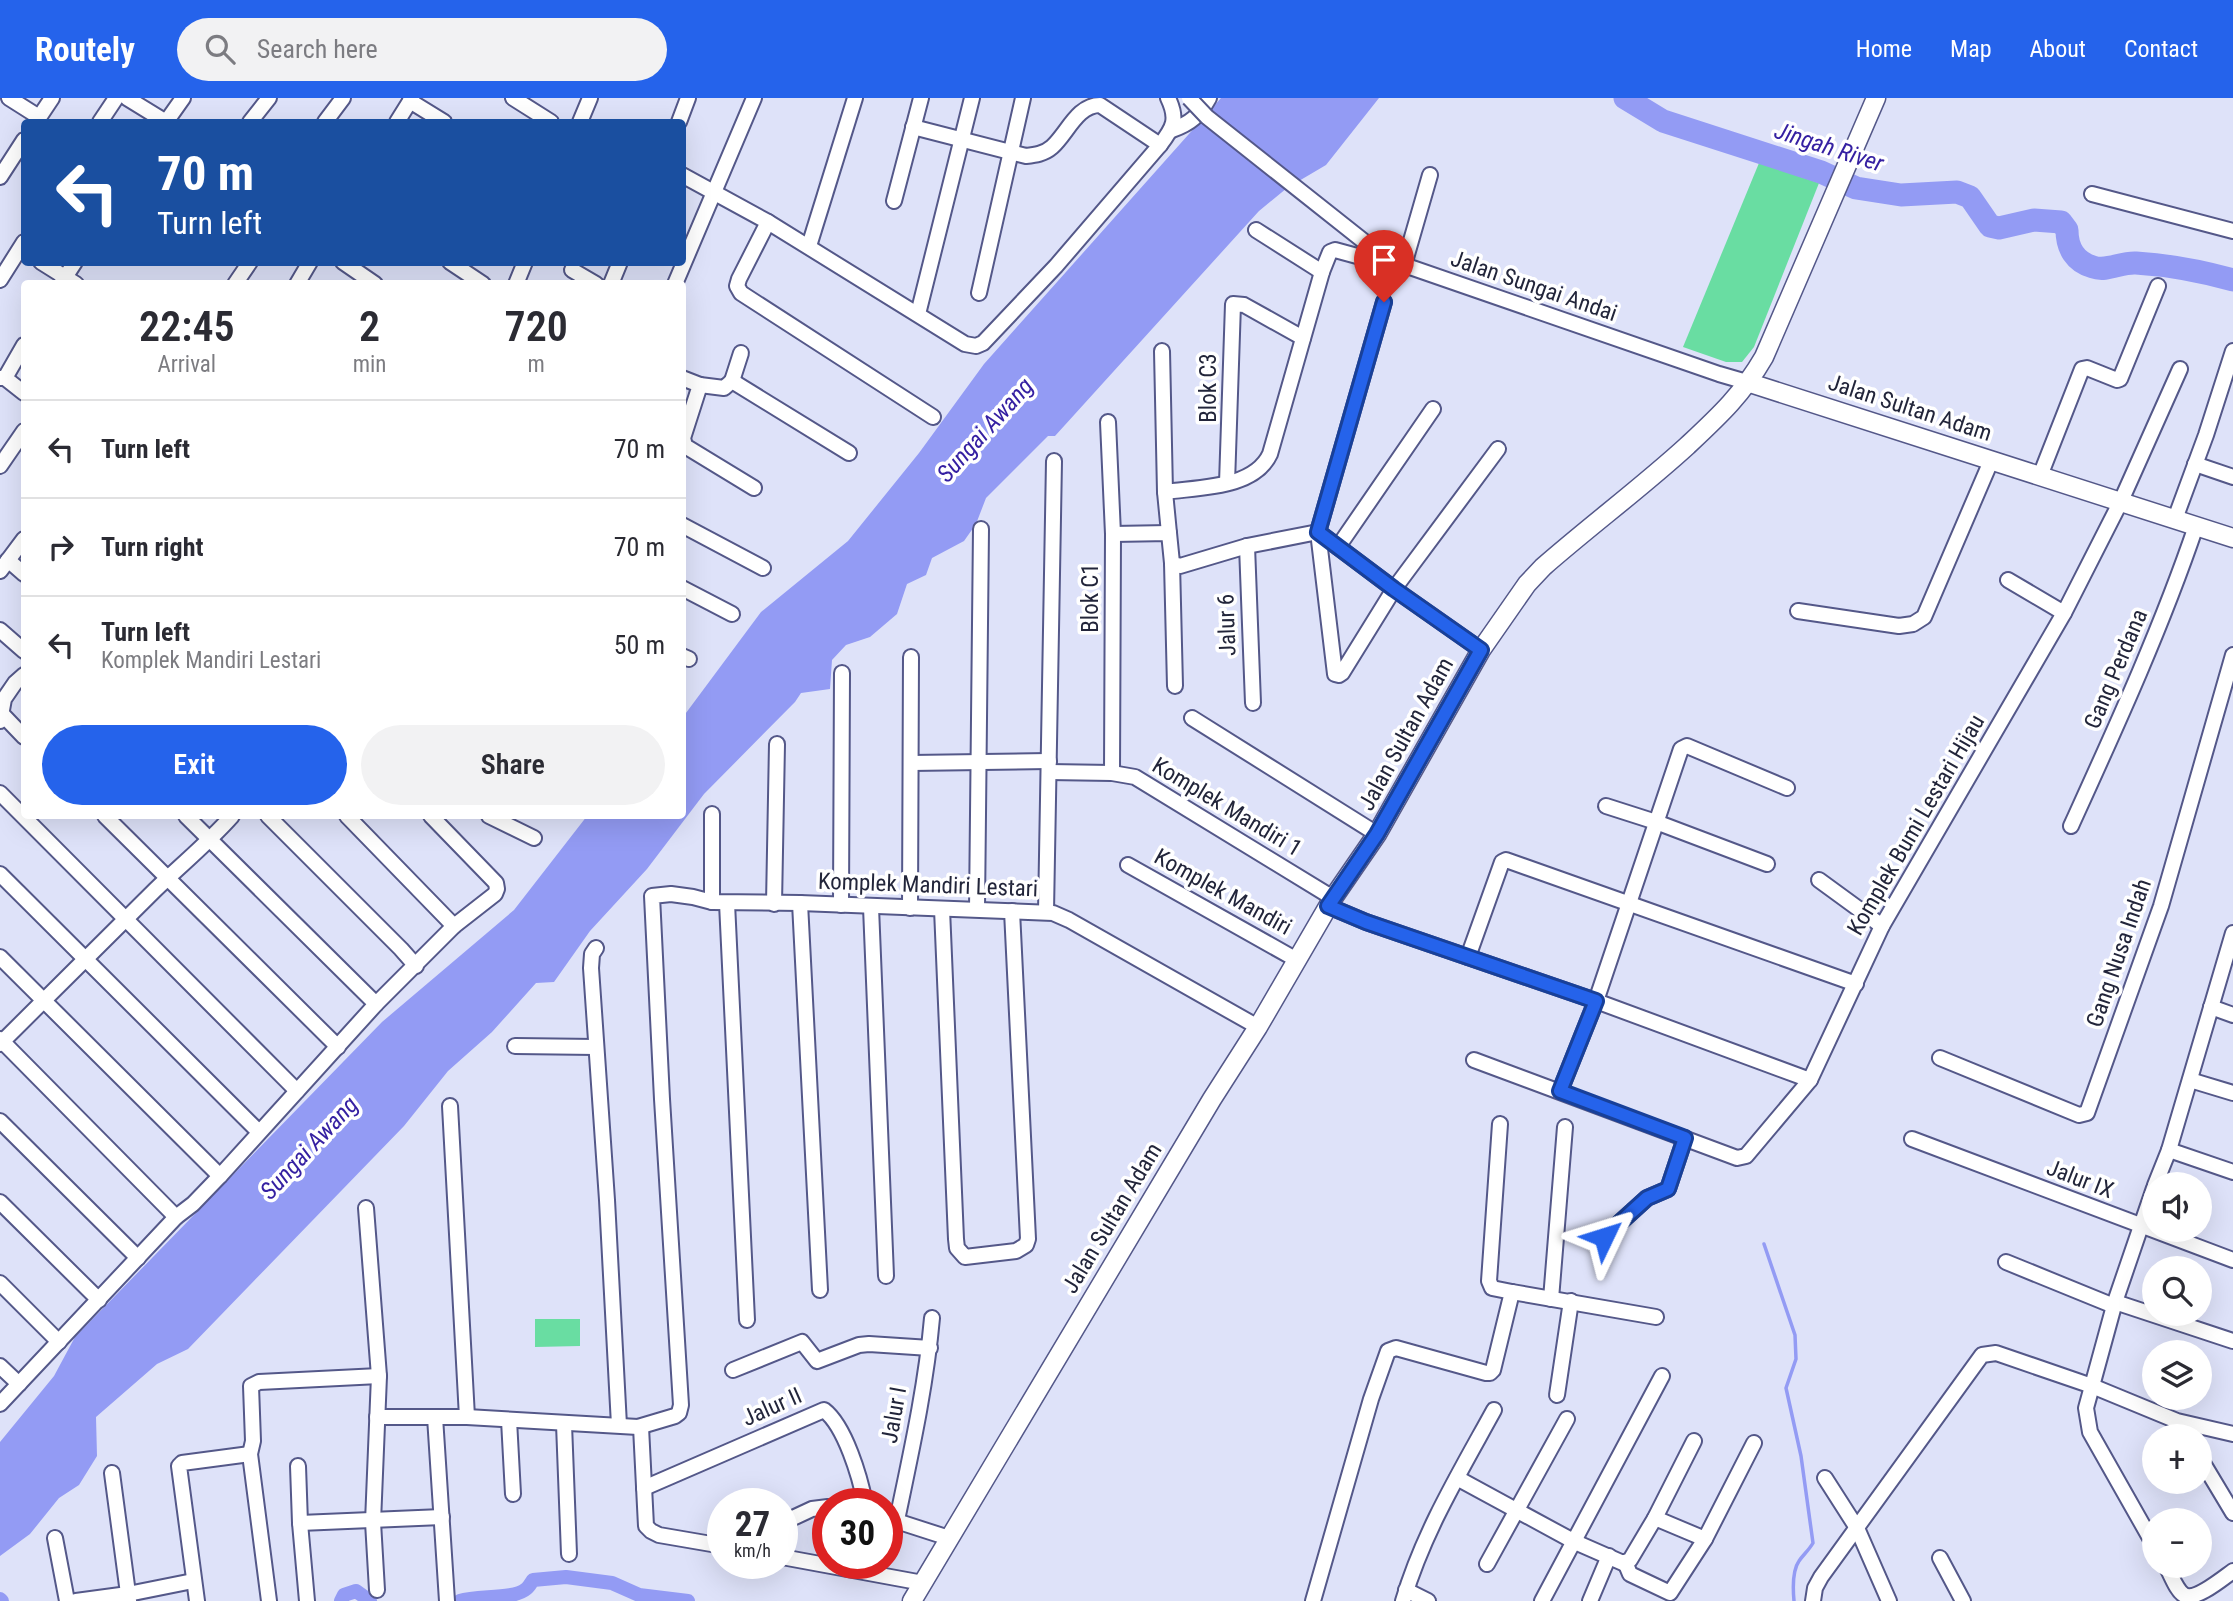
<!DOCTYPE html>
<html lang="en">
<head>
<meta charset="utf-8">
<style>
	:root { --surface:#fff; --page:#f2f2f3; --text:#2b2b33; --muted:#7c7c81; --line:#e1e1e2; --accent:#2563eb }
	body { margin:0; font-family:"Roboto Condensed",sans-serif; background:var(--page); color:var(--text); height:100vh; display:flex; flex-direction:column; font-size:26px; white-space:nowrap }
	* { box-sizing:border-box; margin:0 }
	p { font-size:23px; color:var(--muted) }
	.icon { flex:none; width:38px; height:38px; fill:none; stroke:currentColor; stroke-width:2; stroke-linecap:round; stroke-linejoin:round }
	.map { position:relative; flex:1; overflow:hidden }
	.panel { position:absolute; left:21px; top:182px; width:665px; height:539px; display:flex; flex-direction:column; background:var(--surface); border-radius:7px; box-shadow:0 7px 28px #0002 }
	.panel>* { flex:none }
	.hud { position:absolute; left:21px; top:21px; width:665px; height:147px; border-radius:7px; box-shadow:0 7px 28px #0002; background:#1a4fa0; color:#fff; overflow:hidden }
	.buttons { position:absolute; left:2142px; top:1074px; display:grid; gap:14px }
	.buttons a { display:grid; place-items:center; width:70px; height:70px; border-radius:50%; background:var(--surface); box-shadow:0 7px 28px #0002; font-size:35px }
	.speed { position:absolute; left:707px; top:1390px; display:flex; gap:14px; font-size:35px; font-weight:700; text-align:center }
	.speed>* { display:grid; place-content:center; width:91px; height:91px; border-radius:50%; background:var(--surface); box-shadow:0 7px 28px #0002; line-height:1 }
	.speed small { font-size:18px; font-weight:400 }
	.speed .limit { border:10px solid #d22; background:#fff; color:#111 }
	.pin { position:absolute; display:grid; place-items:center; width:60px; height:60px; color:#fff; margin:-72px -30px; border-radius:50% 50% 50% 0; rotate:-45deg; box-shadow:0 0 7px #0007 }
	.pin .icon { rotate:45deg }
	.me { position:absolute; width:77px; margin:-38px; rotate:49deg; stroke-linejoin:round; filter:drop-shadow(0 0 5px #0008) }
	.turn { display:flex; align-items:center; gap:24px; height:147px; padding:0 21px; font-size:32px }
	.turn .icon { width:91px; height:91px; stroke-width:2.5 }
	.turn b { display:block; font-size:49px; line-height:60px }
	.eta { display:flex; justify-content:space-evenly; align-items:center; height:119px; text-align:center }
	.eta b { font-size:42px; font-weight:600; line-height:49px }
	.button { display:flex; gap:14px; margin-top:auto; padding:14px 21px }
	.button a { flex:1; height:80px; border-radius:42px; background:var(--accent); color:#fff; font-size:28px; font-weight:600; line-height:80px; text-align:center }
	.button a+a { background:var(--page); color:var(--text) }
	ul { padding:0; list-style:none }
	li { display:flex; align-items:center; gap:21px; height:98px; padding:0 21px; border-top:2px solid var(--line) }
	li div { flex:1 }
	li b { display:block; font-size:26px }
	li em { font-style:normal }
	header { display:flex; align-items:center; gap:42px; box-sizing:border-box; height:98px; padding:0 35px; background:var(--accent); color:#fff }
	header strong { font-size:33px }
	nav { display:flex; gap:38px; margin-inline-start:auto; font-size:24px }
	.search { width:490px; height:63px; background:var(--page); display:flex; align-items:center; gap:18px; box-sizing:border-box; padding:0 24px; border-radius:38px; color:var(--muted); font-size:26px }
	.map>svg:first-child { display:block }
	.green { fill:#69dda2 }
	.water { fill:#939bf4 }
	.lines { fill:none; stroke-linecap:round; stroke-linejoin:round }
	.stream { stroke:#939bf4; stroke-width:3.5 }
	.canal { stroke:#939bf4; stroke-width:14 }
	.river { stroke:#939bf4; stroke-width:23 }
	.minor-casing { stroke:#545889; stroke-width:18 }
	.major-casing { stroke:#545889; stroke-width:21 }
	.minor { stroke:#fff; stroke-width:14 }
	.major { stroke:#fff; stroke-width:18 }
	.minor-bridge-casing { stroke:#545889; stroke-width:18; stroke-linecap:butt }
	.minor-bridge { stroke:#fff; stroke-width:14 }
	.route-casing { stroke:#184099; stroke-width:18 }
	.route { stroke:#2563eb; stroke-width:12 }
	.labels { text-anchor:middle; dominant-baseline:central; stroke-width:7; stroke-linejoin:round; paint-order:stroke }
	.street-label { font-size:23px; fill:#22253a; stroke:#fff }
	.water-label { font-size:24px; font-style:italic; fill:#3520a2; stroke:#fff }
</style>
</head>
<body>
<header>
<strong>Routely</strong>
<div class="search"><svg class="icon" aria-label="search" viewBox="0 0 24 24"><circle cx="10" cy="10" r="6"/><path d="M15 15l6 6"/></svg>Search here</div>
<nav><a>Home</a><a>Map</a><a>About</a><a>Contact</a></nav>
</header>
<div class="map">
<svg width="2233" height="1503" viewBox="0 0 2233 1503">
	<rect width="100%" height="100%" fill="#dee2f9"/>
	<g class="green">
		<polygon points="1759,65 1819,85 1754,249 1742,264 1726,264 1683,249"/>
		<polygon points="535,1221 580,1221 580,1248 535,1249"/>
	</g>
	<polygon class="water" points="1221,0 1379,0 1326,67 1287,90 1259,113 1055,338 1048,338 986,400 976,426 964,443 932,460 926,477 907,486 897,516 870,539 846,547 832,562 830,591 801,595 795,604 704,696 647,771 590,833 554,884 536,885 492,934 448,973 404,1028 188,1251 157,1266 96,1319 97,1358 79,1387 59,1400 30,1436 0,1458 0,1344 54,1278 75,1239 382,924 514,812 587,718 682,718 683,619 761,514 848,443 919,355 984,266"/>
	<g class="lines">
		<path class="stream" d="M1764,1146L1795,1237L1796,1261L1786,1290L1801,1358L1813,1445C1809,1452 1803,1457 1799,1463C1792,1473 1793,1492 1794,1503"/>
		<g class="canal">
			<polyline points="0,1501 2,1503"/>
			<polyline points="341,1503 344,1497 356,1493 370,1503"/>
			<path d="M460,1503C478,1497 513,1502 526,1491C529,1489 531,1485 533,1482L566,1479L612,1485L639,1497L688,1503"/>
		</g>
		<path class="river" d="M1625,0L1663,23L1821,74L1856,90L1901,97L1957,94L1970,99L1990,128L1999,130L2034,122L2061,124L2067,132C2067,150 2075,164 2093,169C2107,174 2121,164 2136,165C2169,167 2201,173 2233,182"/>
		<defs>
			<g id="minor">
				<polyline points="9,0 39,19"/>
				<polyline points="127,0 166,24"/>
				<polyline points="513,0 551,24"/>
				<polyline points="410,3 444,24"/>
				<polyline points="36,24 52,0"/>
				<polyline points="100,24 116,0"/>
				<polyline points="166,24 183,0"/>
				<polyline points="250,24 269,0"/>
				<polyline points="325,24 343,0"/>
				<polyline points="397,24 412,0"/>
				<polyline points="580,24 590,0"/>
				<polyline points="679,24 688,0"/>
				<path d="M913,29L1026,58C1035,57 1044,56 1052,49C1067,36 1077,7 1100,7L1160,47"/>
				<path d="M1172,32C1191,25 1199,18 1209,0"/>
				<polyline points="682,77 768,124 739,181 737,188 741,195 933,319"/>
				<polyline points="0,79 24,42"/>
				<polyline points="2092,96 2233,133"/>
				<polyline points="894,103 921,0"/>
				<path d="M768,124L965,246L976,248L983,245L1056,168L1160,47C1174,29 1178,21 1168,0"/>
				<polyline points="1256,132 1322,174"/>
				<polyline points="1366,145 1404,167 1719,276 1750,285"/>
				<polyline points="809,148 855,0"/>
				<polyline points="41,164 76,186"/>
				<polyline points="343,164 375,186"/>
				<polyline points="450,164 483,186"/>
				<polyline points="1404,167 1430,77"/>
				<polyline points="572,172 596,186"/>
				<polyline points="0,182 24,144"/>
				<polyline points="62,184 75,164"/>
				<polyline points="235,186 250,164"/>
				<polyline points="297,186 310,164"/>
				<polyline points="516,186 525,164"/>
				<polyline points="611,186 620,164"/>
				<polyline points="675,186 754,0"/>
				<polyline points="979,195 1023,0"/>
				<polyline points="1384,204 1318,434 1335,576 1339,577 1342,575 1394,491 1498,351"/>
				<polyline points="918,216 972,0"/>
				<polyline points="1162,253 1165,394 1169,435"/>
				<polyline points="0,280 5,280 24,247"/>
				<polyline points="5,280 24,295"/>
				<polyline points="682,280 700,287 683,340 685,348 754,390"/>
				<polyline points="732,283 741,255"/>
				<polyline points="700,287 724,290 732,283 849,355"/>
				<polyline points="1108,324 1113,436 1112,675"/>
				<polyline points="2195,366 2233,379"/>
				<polyline points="0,368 24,333"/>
				<polyline points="2040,378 2082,271 2087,270 2117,282 2120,281 2158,188"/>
				<polyline points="1227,385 1233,206 1244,207 1303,240"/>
				<path d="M1165,394C1198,389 1254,391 1270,356L1322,174L1330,154L1335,152L1368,161L1386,158"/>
				<polyline points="2175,421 2206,337 2233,253"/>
				<polyline points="682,427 763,470"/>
				<polyline points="1113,436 1169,435 1172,465 1180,468 1247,448 1318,434 1394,491 1481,552"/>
				<polyline points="1247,448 1253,605"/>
				<polyline points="1338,449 1433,311"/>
				<polyline points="8,462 24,476"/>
				<polyline points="1172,465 1175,588"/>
				<polyline points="0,473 24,441"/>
				<polyline points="2008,482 2064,515"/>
				<polyline points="682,490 732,516"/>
				<polyline points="1798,513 1899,528 1913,526 1924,519 1991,363"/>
				<polyline points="0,532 24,553"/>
				<polyline points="682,558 689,561"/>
				<polyline points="3,617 24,639"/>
				<polyline points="1192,620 1377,736"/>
				<polyline points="0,623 4,601 15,585 24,577"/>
				<polyline points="911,665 1049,663"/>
				<polyline points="1049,674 1112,675 1135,679 1333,800"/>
				<polyline points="0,695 297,993"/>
				<polyline points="1606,708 1656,724 1767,766"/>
				<polyline points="712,716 712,804"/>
				<polyline points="105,718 338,949"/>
				<polyline points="186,718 376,906"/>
				<polyline points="268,718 401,851 416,868"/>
				<polyline points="347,718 454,828"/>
				<polyline points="489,718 534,740"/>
				<path d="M2071,728C2116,629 2161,531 2196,428"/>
				<polyline points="1128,767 1297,862"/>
				<polyline points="0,776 259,1034"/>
				<polyline points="1819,782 1882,828"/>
				<polyline points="727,805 747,1222"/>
				<polyline points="800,805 820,1192"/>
				<polyline points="774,806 777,646"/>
				<polyline points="841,807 842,575"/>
				<polyline points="1328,808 1366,824 1596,903 1810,982"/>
				<polyline points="871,809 886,1178"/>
				<polyline points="910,810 911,559"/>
				<polyline points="942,811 956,1141 957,1150 965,1159 1016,1153 1026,1147 1028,1141 1012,813"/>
				<polyline points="977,811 981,431"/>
				<polyline points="1046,814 1054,363"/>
				<polyline points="596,850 592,856 591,870 607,1102 619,1327"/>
				<polyline points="0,859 220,1078"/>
				<polyline points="1468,859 1502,764 1506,762 1856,886"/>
				<polyline points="2211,909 2233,917"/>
				<polyline points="0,941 176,1119"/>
				<path d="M0,946C52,895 103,843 155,792C181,767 208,745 232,718"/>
				<polyline points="515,948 596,949"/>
				<polyline points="1940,960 2079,1017 2087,1015 2161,808 2233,557"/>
				<polyline points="1474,962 1737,1060 1746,1058 1810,982 1882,828 2064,515 2121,403 2180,271"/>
				<polyline points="2190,982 2233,995"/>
				<polyline points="1560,993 1596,903 1681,651 1687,648 1787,690"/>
				<polyline points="450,1008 467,1319"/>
				<polyline points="0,1023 138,1160"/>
				<polyline points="1912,1041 2233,1162"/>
				<polyline points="2169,1052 2233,1074"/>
				<polyline points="2155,1087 2169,1052 2233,835"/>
				<polyline points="2154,1090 2115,1204 2086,1310 2090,1334 2154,1447"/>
				<polyline points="0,1104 99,1202"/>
				<polyline points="366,1110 379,1278 373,1424 377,1492"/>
				<polyline points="1604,1139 1647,1100 1668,1091 1685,1040"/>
				<polyline points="2006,1164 2114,1208"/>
				<polyline points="0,1185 59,1244"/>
				<polyline points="1512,1194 1656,1219"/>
				<polyline points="1551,1201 1565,1029"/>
				<polyline points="2115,1204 2233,1243"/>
				<polyline points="0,1268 19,1286"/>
				<polyline points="733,1272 802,1244 817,1263 859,1247 869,1246 930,1250"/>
				<polyline points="1557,1297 1571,1203"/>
				<polyline points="0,1306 176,1119 193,1106 220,1078 376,906 454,828 495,796 497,791 496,785 431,718"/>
				<polyline points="377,1319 467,1319 638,1329 675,1318 679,1315 681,1307 662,1001 652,798 671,796 693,799 712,804 800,805 1053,815 1069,822 1258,929"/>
				<polyline points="435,1319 447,1503"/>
				<polyline points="509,1322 513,1396"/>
				<polyline points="564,1326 569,1456"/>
				<polyline points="641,1329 646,1428 651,1433 659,1437 723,1448"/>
				<polyline points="2200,1360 2233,1415"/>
				<polyline points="298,1368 300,1425 307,1503"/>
				<polyline points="112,1375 129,1503"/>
				<polyline points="1457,1380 1575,1444 1623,1465 1630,1462 1655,1420 1694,1343"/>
				<polyline points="1825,1380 1857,1430 1889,1503"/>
				<path d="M644,1390L824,1312C845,1328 860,1379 865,1405"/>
				<polyline points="887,1420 949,1440"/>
				<polyline points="1655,1420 1705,1441"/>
				<path d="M897,1422C911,1355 926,1288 932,1220"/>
				<polyline points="300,1425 442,1419"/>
				<polyline points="782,1425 812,1411 828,1409"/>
				<polyline points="55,1440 67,1503"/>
				<polyline points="782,1459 923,1485"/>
				<polyline points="1940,1460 1963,1503"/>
				<polyline points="1625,1464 1630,1476 1670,1495 1705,1441 1754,1345"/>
				<polyline points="1487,1466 1567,1321"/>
				<path d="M2166,1468C2171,1476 2176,1492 2184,1497C2196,1503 2223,1480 2233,1473"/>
				<polyline points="1406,1492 1428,1503"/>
				<polyline points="76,1503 128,1496 193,1483"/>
				<polyline points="197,1503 179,1368 182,1365 250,1356"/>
				<polyline points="269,1503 250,1356 253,1343 251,1288 259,1284 379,1278"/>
				<polyline points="1313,1503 1371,1301 1388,1253 1396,1250 1486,1275 1490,1275 1493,1272 1512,1194 1492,1190 1489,1183 1500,1026"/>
				<path d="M1403,1503C1423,1435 1460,1374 1494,1312"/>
				<polyline points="1542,1503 1662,1278"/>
				<polyline points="1590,1503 1609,1458"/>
				<polyline points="1813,1503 1815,1490 1821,1479 1982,1257 1996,1255 2092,1288 2177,1323 2233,1336"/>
			</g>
			<g id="major">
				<polyline points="1750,285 2233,440"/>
				<path d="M912,1503L1212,1001L1258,929L1333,800L1377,736L1481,552L1527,486L1543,469C1591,427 1641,390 1687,348C1719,318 1742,297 1764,259L1876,0"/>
			</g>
		</defs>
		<use href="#minor" class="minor-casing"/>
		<use href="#major" class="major-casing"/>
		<use href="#minor" class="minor"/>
		<use href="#major" class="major"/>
		<defs>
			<polyline id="minor-bridge" points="1189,0 1207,19 1366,145"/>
		</defs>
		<use href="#minor-bridge" class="minor-bridge-casing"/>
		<use href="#minor-bridge" class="minor-bridge"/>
	</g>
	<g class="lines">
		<defs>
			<polyline id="route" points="1384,204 1318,434 1394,491 1481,552 1377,736 1328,808 1366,824 1596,903 1560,993 1685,1040 1668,1091 1647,1100 1604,1139"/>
		</defs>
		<use href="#route" class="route-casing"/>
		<use href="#route" class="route"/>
	</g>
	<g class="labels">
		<g class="street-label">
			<text transform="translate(1534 188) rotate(19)">Jalan Sungai Andai</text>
			<text transform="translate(1208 290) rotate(-90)">Blok C3</text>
			<text transform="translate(1910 310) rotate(18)">Jalan Sultan Adam</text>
			<text transform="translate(1090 500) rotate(-90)">Blok C1</text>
			<text transform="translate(1227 527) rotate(-92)">Jalur 6</text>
			<text transform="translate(2116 571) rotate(-67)">Gang Perdana</text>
			<text transform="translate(1406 636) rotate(-61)">Jalan Sultan Adam</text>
			<text transform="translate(1227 709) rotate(31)">Komplek Mandiri 1</text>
			<text transform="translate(1916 727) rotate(-60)">Komplek Bumi Lestari Hijau</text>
			<text transform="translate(928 787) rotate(2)">Komplek Mandiri Lestari</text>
			<text transform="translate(1223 794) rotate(29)">Komplek Mandiri</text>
			<text transform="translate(2119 855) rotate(-71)">Gang Nusa Indah</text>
			<text transform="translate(2080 1081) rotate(21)">Jalur IX</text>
			<text transform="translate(1112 1120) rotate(-59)">Jalan Sultan Adam</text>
			<text transform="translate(772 1309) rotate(-24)">Jalur II</text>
			<text transform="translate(894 1317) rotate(-80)">Jalur I</text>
		</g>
		<g class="water-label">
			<text transform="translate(1829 49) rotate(18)">Jingah River</text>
			<text transform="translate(985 332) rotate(-48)">Sungai Awang</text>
			<text transform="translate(309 1050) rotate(-47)">Sungai Awang</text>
		</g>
	</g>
</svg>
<div class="buttons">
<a><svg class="icon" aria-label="sound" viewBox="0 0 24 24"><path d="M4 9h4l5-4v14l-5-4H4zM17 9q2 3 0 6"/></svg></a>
<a><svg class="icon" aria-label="search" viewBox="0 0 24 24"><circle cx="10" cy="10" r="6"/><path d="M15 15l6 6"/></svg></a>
<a><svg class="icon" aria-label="layers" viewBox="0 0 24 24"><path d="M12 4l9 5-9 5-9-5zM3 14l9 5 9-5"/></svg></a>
<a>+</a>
<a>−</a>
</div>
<div class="speed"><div>27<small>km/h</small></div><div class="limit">30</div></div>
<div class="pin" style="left:1384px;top:204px;background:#d93025"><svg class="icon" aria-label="arrive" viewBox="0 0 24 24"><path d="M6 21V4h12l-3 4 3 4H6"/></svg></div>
<svg class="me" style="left:1604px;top:1139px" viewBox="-20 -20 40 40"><path d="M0-17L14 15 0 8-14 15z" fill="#2563eb" stroke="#fff" stroke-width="4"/></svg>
<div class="hud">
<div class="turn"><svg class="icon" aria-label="left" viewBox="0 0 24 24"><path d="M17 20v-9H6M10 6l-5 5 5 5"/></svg><div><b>70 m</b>Turn left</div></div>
</div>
<section class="panel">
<div class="eta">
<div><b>22:45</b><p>Arrival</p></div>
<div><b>2</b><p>min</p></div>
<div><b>720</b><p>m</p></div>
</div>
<ul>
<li><svg class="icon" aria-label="left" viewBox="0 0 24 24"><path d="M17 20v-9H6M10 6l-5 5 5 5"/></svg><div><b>Turn left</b></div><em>70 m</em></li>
<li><svg class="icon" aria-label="right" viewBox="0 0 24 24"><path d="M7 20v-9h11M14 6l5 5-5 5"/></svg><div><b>Turn right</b></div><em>70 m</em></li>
<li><svg class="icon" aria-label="left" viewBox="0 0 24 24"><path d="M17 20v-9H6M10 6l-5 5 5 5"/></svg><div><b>Turn left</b><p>Komplek Mandiri Lestari</p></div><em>50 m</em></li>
</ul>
<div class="button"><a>Exit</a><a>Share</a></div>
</section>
</div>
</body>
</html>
